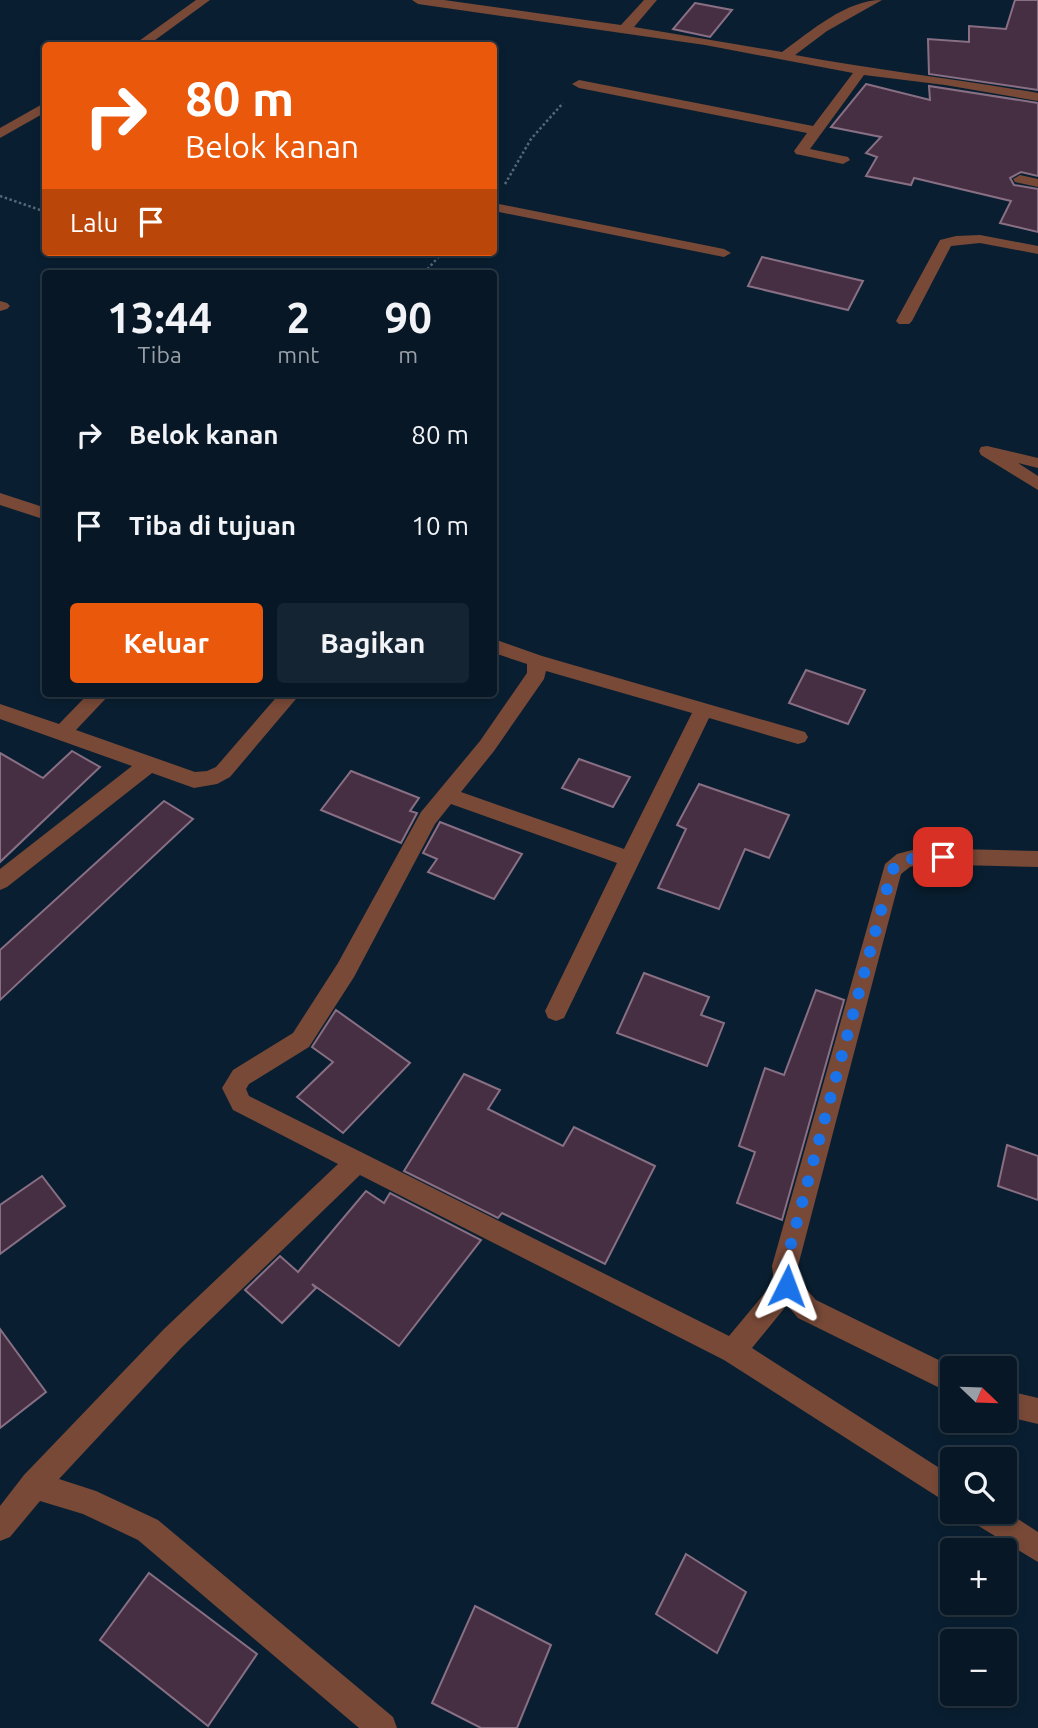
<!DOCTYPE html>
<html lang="id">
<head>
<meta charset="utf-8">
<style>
	:root { --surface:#071725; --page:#152432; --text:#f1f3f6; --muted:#989fa7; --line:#283642; --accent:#ea580c }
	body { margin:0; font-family:Ubuntu,sans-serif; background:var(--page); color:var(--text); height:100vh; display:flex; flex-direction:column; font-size:26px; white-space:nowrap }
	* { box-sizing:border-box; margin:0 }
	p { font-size:23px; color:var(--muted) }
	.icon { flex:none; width:38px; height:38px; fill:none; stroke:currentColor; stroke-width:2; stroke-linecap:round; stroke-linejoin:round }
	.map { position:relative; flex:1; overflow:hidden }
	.sheet { position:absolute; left:42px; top:270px; width:455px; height:427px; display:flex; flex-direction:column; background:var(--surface); border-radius:7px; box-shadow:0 4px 10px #0003,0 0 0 2px var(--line) }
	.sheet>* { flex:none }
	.guide { position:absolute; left:42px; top:42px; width:455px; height:214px; border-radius:7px; box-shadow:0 4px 10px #0003,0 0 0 2px var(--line); background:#ea580c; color:#fff; overflow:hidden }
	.needle { width:46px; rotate:113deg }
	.fabs { position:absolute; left:940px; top:1356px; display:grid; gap:14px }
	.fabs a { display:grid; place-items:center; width:77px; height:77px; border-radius:7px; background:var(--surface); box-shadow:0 4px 10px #0003,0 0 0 2px var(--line); font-size:35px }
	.pin { position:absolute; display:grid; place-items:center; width:60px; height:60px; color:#fff; margin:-30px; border-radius:14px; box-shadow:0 4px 10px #0006 }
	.me { position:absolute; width:77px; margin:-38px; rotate:3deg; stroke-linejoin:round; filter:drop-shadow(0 0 5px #0008) }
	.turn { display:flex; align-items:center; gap:24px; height:147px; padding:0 28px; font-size:32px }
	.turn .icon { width:91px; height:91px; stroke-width:2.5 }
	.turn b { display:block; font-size:49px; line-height:60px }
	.then { display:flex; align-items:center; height:66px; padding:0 28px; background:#0003; gap:14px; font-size:26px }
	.eta { display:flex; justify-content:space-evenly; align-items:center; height:119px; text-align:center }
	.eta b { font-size:42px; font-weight:600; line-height:49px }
	.action { display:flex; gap:14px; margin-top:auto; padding:14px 28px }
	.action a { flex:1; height:80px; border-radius:7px; background:var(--accent); color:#fff; font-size:28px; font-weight:600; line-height:80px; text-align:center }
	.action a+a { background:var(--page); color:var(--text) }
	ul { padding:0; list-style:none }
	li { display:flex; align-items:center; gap:21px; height:91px; padding:0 28px }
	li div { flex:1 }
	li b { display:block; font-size:26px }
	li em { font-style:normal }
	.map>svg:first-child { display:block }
	.building { fill:#462f42; stroke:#896f84; stroke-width:2 }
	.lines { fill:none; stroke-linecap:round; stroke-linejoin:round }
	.path { stroke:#556878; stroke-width:2.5; stroke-dasharray:2.5 2.5; stroke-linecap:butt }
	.minor { fill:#784937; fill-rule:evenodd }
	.route { stroke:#1a73e8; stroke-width:12; stroke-dasharray:0 21.6 }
</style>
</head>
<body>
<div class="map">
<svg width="1038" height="1728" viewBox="0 0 1038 1728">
	<rect width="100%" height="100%" fill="#091f31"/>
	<g class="building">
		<polygon points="1015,0 1038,0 1038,90 929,74 928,39 969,42 969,26 1006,29"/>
		<polygon points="695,3 732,10 710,37 673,29"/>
		<polygon points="866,84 930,100 929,86 1038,103 1038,176 1021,172 1010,178 1014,185 1038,189 1038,232 1000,223 1011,201 914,178 911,185 866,176 877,157 866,153 881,137 831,127"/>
		<polygon points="762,257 863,281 848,310 748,286"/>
		<polygon points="806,670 865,690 848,724 789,703"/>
		<polygon points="72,751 100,767 0,862 0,753 43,778"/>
		<polygon points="579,759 630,777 613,807 562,788"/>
		<polygon points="351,771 419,798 410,811 417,813 401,843 321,810"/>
		<polygon points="699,784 789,815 769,858 745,849 719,909 658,888 686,829 677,825"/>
		<polygon points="164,801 193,819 0,1000 0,950"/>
		<polygon points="440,822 522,854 494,899 428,872 437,859 423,853"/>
		<polygon points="644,973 709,997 701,1015 724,1023 707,1066 617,1033"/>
		<polygon points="816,990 844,1000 782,1220 737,1203 755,1152 739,1146 765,1068 784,1075"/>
		<polygon points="336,1010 410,1063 343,1133 297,1097 333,1062 312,1047"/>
		<polygon points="464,1074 500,1090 488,1109 563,1146 574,1127 655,1166 605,1264 502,1213 498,1218 404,1171"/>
		<polygon points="1007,1145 1038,1156 1038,1200 998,1186"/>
		<polygon points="42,1176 65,1206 0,1254 0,1205"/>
		<polygon points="366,1191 384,1203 390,1193 481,1240 399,1346 312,1284 316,1288 282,1323 245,1290 280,1256 298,1272"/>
		<polygon points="0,1329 46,1392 0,1428"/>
		<polygon points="686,1554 746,1592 717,1653 656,1614"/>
		<polygon points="149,1573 257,1654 208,1726 100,1640"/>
		<polygon points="475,1606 551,1645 517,1728 481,1728 432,1703"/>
	</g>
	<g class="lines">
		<g class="path">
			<polyline points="505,184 531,139 563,103"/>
			<polyline points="0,196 46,212"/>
			<polyline points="424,273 443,252"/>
		</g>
		<g class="minor">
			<polygon points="196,0 210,0 147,46 132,46"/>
			<path d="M412,0H444L621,25L644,0H657L634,27L782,52C811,31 846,0 882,0L827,31L795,55C876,70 957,79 1038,93V101L945,85L864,75L810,149L848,157L850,160L843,164L796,154L794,151L807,133L579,88L572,84L579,80L813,126L853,73L705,45L418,4Z"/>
			<polygon points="46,102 46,112 0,138 0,128"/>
			<polygon points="1020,175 1038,179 1038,187 1015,182 1013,179"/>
			<polygon points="494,203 724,249 731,253 724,257 494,211"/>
			<polygon points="980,235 1038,246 1038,254 980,243 951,246 912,321 909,324 899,324 896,321 940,240 956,236"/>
			<polygon points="0,301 7,303 10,306 7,309 0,311"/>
			<polygon points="987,446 1038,458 1038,468 1018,463 1038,476 1038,490 981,455 979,451 981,447"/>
			<polygon points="0,493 46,508 46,520 0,505"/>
			<path d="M494,639L542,656L805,732L808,737L805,742L798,744L709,718L564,1018L556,1021L548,1018L545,1011L617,863L451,804L435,824L354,977L309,1047L249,1084L246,1089L249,1096L729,1336L774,1282L772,1266L885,864L897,854L920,848L1038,851V867L920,864L910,867L901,874L798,1266L799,1281L816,1300L955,1368H952V1394L798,1318L787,1305L752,1348L952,1476V1506L724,1360L360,1175L182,1347L59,1479L96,1491L158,1520L393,1717L397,1728H359L138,1540L83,1514L40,1501L10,1537L0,1541V1506L24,1475L164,1329L338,1164L233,1110L222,1088L233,1070L293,1033L338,963L421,812L480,741L527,673V664L494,653ZM546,671L692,713L624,849L461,792L494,751L544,679Z"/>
			<polygon points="89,693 111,693 76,730 195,772 207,771 216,767 280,693 301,693 230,777 217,784 194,788 152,773 7,887 0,890 0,869 132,766 0,719 0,704 59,724"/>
			<polygon points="1004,1390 1038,1398 1038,1424 1004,1416"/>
			<polygon points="1004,1510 1038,1532 1038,1562 972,1522 968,1512"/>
		</g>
	</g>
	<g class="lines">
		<path class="route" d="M787,1286L785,1266L892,870C908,856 923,856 943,857"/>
	</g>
</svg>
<div class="fabs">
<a><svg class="needle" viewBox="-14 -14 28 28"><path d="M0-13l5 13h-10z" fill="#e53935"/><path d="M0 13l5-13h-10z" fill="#989fa7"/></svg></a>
<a><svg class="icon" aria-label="search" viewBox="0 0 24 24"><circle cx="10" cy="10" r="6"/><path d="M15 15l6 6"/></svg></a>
<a>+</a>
<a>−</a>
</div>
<div class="pin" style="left:943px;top:857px;background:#d93025"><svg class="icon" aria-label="arrive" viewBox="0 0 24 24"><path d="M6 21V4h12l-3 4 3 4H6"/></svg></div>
<svg class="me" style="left:787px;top:1286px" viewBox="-20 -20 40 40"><path d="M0-17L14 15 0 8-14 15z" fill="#1a73e8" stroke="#fff" stroke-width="4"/></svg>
<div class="guide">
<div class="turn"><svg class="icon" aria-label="right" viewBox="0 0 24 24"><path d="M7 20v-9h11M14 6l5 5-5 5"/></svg><div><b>80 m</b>Belok kanan</div></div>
<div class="then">Lalu<svg class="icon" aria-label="arrive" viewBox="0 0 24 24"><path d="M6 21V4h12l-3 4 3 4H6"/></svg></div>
</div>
<section class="sheet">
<div class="eta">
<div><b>13:44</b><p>Tiba</p></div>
<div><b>2</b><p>mnt</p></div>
<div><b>90</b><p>m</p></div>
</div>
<ul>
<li><svg class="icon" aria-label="right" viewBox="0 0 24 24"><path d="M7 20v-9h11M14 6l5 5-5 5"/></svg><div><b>Belok kanan</b></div><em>80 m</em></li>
<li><svg class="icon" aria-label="arrive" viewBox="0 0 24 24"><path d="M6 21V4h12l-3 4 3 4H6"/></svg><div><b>Tiba di tujuan</b></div><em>10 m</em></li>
</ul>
<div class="action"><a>Keluar</a><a>Bagikan</a></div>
</section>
</div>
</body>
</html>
